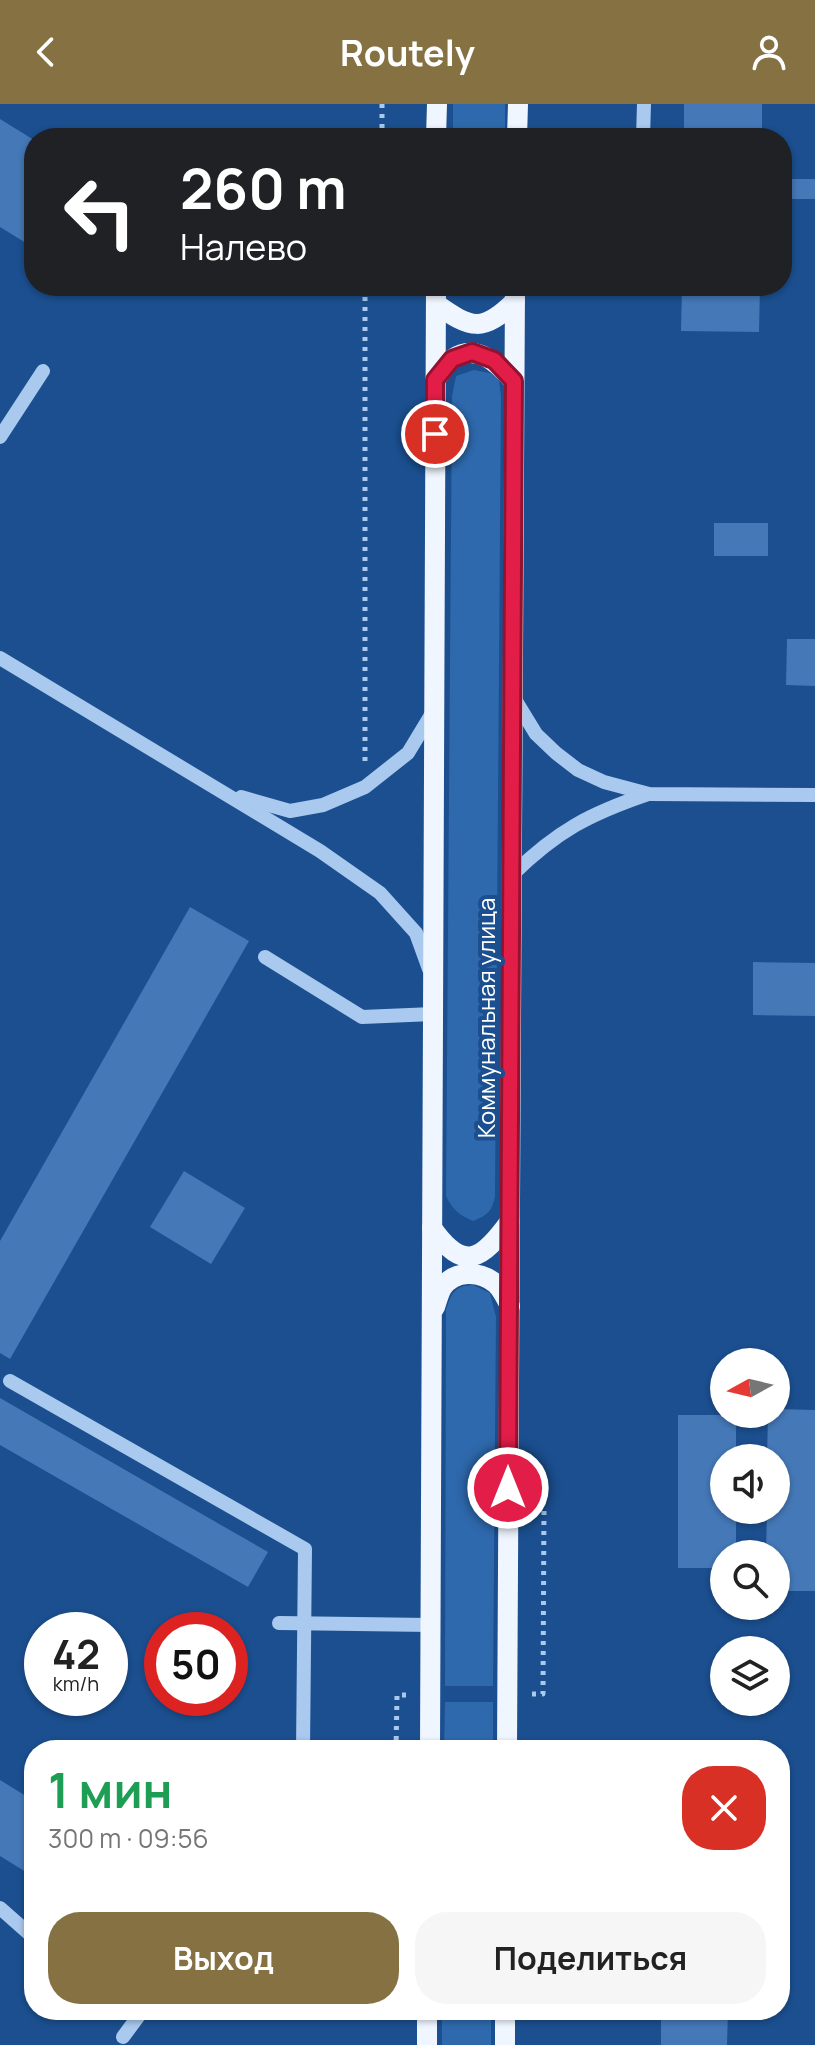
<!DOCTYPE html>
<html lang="ru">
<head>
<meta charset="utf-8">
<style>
	:root { --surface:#fff; --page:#f6f6f6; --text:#222; --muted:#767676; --accent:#857141 }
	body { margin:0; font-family:Manrope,sans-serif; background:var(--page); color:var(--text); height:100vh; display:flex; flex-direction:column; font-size:30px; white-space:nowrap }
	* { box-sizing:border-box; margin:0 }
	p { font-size:26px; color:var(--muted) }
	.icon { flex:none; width:44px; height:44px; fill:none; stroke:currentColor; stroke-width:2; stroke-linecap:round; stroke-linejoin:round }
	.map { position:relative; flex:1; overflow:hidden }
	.sheet { position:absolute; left:24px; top:1636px; width:766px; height:280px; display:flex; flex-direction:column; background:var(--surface); border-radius:32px; box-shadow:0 2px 6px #0004 }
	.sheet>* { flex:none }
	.guide { position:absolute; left:24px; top:24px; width:768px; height:168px; border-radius:32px; box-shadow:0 2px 6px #0004; background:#202124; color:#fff; overflow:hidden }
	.needle { width:52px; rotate:262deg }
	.tools { position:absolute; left:710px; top:1244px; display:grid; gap:16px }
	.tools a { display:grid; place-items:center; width:80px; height:80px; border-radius:50%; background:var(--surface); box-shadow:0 2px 6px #0004; font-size:40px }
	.speed { position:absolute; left:24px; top:1508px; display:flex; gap:16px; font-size:40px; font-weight:700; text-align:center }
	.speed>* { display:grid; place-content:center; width:104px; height:104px; border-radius:50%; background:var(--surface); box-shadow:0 2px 6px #0004; line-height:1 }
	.speed small { font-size:20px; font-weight:400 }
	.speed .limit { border:12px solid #d22; background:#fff; color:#111 }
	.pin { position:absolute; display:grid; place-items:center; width:68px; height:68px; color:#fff; margin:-34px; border:4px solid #fff; border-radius:50%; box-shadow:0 2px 8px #0007 }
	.me { position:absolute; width:88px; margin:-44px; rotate:0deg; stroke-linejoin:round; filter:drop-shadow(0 0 6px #0008) }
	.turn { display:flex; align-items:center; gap:28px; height:168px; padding:0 24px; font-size:36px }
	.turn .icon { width:104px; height:104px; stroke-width:2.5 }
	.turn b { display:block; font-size:56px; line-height:68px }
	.round { display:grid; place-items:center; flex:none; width:84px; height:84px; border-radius:32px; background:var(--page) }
	.overview { display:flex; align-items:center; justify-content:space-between; height:136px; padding:0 24px }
	h1 { font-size:48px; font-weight:700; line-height:60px; color:#1e9e55 }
	.cta { display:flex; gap:16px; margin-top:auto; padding:16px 24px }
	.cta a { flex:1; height:92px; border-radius:32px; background:var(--accent); color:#fff; font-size:32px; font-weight:700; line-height:92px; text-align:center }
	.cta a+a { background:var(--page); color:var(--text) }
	header { display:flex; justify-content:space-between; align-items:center; height:104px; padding:0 24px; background:var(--accent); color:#fff; font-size:36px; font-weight:700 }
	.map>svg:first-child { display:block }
	.green { fill:#2e69ad }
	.building { fill:#4478b7 }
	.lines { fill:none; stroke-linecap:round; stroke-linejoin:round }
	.path { stroke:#a9c9ee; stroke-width:5; stroke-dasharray:4 6; stroke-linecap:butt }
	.minor { stroke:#a9c9ee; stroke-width:14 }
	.major { stroke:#f0f6ff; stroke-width:20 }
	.route-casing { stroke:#92132f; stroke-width:20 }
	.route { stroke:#e11d48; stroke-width:14 }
	.labels { text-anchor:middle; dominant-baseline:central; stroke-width:8; stroke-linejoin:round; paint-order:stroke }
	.street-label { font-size:24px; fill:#fff; stroke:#1b4f8f }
</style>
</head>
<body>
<header><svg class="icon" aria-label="back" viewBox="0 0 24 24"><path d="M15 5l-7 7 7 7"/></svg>Routely<svg class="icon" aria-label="person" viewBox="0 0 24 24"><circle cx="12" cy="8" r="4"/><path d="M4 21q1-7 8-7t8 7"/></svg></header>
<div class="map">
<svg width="815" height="1941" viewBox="0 0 815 1941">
	<rect width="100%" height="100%" fill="#1b4f8f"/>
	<g class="green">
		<rect x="453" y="0" width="52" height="34"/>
		<path d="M474,266L494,270L499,277L501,292L495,1092C492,1107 488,1111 473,1117C459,1111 452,1105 446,1092L452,292L456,272Z"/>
		<path d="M473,1181L490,1189L496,1213L493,1582H445L446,1206C451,1189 455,1182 473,1181Z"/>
		<polygon points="445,1598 493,1598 493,1646 444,1646"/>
		<rect x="442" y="1906" width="49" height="35"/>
	</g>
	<g class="building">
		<rect x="684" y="0" width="78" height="34"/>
		<polygon points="0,15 34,36 34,144 0,123"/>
		<rect x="782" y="75" width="33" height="20"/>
		<polygon points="682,182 760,182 759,228 681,227"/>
		<rect x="714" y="419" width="54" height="33"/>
		<polygon points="787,535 815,535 815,582 786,581"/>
		<polygon points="190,803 249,837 10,1255 0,1249 0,1137"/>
		<polygon points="753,858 815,859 815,912 753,911"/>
		<polygon points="184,1067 245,1104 211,1160 150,1123"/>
		<polygon points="0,1294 268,1448 248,1483 0,1341"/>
		<polygon points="776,1305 815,1306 815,1487 776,1487 776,1450 766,1450 767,1406 776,1406 776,1354 767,1354 768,1310 776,1310"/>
		<polygon points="678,1311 736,1311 736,1354 724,1354 724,1406 736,1406 736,1450 724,1450 724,1464 678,1464"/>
		<polygon points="0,1676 34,1697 34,1773 0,1752"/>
		<polygon points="661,1906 728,1906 727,1941 661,1941"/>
	</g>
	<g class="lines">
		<g class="path">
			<polyline points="382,34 382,0"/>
			<polyline points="365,657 365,182"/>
			<polyline points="532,1590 543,1590 544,1401"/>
			<polyline points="396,1646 397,1591 409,1591"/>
		</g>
		<g class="minor">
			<polyline points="643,34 644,0"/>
			<polyline points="0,333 43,267"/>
			<polyline points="0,554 320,747 380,789 416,829 429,865"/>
			<polyline points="514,594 536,630 556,649 578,666 604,678 649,690 815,691"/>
			<polyline points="241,693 290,707 323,701 365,683 408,649 434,606"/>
			<path d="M512,771C557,727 589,710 648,690"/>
			<polyline points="265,853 362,913 433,910"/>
			<polyline points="10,1277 305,1445 303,1646"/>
			<polyline points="279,1519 431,1521"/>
			<polyline points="0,1804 34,1834"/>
			<polyline points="123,1933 143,1906"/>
		</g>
		<g class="major">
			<polyline points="436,34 437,0"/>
			<polyline points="517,34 518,0"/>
			<path d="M436,200C471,225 483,229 515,197"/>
			<path d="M435,276C440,270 446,259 452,255C477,238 498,260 514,277"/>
			<path d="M432,1124C464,1169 482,1156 510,1117"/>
			<path d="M435,1203C437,1197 439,1189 442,1184C454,1166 480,1166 496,1180C502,1185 506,1195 510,1202"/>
			<polyline points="430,1646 436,182"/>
			<polyline points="507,1646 515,182"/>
			<polyline points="427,1941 427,1906"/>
			<polyline points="505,1941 505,1906"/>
		</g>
	</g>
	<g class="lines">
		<defs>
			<polyline id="route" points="435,330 435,276 452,255 472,248 494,256 514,277 508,1384"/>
		</defs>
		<use href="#route" class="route-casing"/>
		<use href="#route" class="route"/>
	</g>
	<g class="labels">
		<g class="street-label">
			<text transform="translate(485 914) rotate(-90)">Коммунальная улица</text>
		</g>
	</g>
</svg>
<div class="tools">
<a><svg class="needle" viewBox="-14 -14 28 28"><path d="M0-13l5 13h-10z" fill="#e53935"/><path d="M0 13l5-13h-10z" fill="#767676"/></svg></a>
<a><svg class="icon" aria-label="sound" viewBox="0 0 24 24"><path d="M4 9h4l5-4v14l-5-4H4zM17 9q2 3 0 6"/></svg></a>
<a><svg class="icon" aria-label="search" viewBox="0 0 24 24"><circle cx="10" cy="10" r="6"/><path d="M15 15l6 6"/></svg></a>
<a><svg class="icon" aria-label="layers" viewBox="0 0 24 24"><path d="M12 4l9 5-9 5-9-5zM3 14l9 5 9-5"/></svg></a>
</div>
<div class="speed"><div>42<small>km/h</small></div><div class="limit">50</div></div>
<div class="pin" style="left:435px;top:330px;background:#d93025"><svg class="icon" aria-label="arrive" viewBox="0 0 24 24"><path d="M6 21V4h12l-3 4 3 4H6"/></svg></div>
<svg class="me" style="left:508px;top:1384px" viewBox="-20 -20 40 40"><circle r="17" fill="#e11d48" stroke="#fff" stroke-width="3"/><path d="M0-11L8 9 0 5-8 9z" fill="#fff"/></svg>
<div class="guide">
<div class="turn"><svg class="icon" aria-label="left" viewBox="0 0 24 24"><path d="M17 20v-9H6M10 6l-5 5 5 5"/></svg><div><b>260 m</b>Налево</div></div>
</div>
<section class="sheet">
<div class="overview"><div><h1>1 мин</h1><p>300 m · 09:56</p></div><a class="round" style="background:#d93025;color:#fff"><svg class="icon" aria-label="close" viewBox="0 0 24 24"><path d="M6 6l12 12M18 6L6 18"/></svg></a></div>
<div class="cta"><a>Выход</a><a>Поделиться</a></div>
</section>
</div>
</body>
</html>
